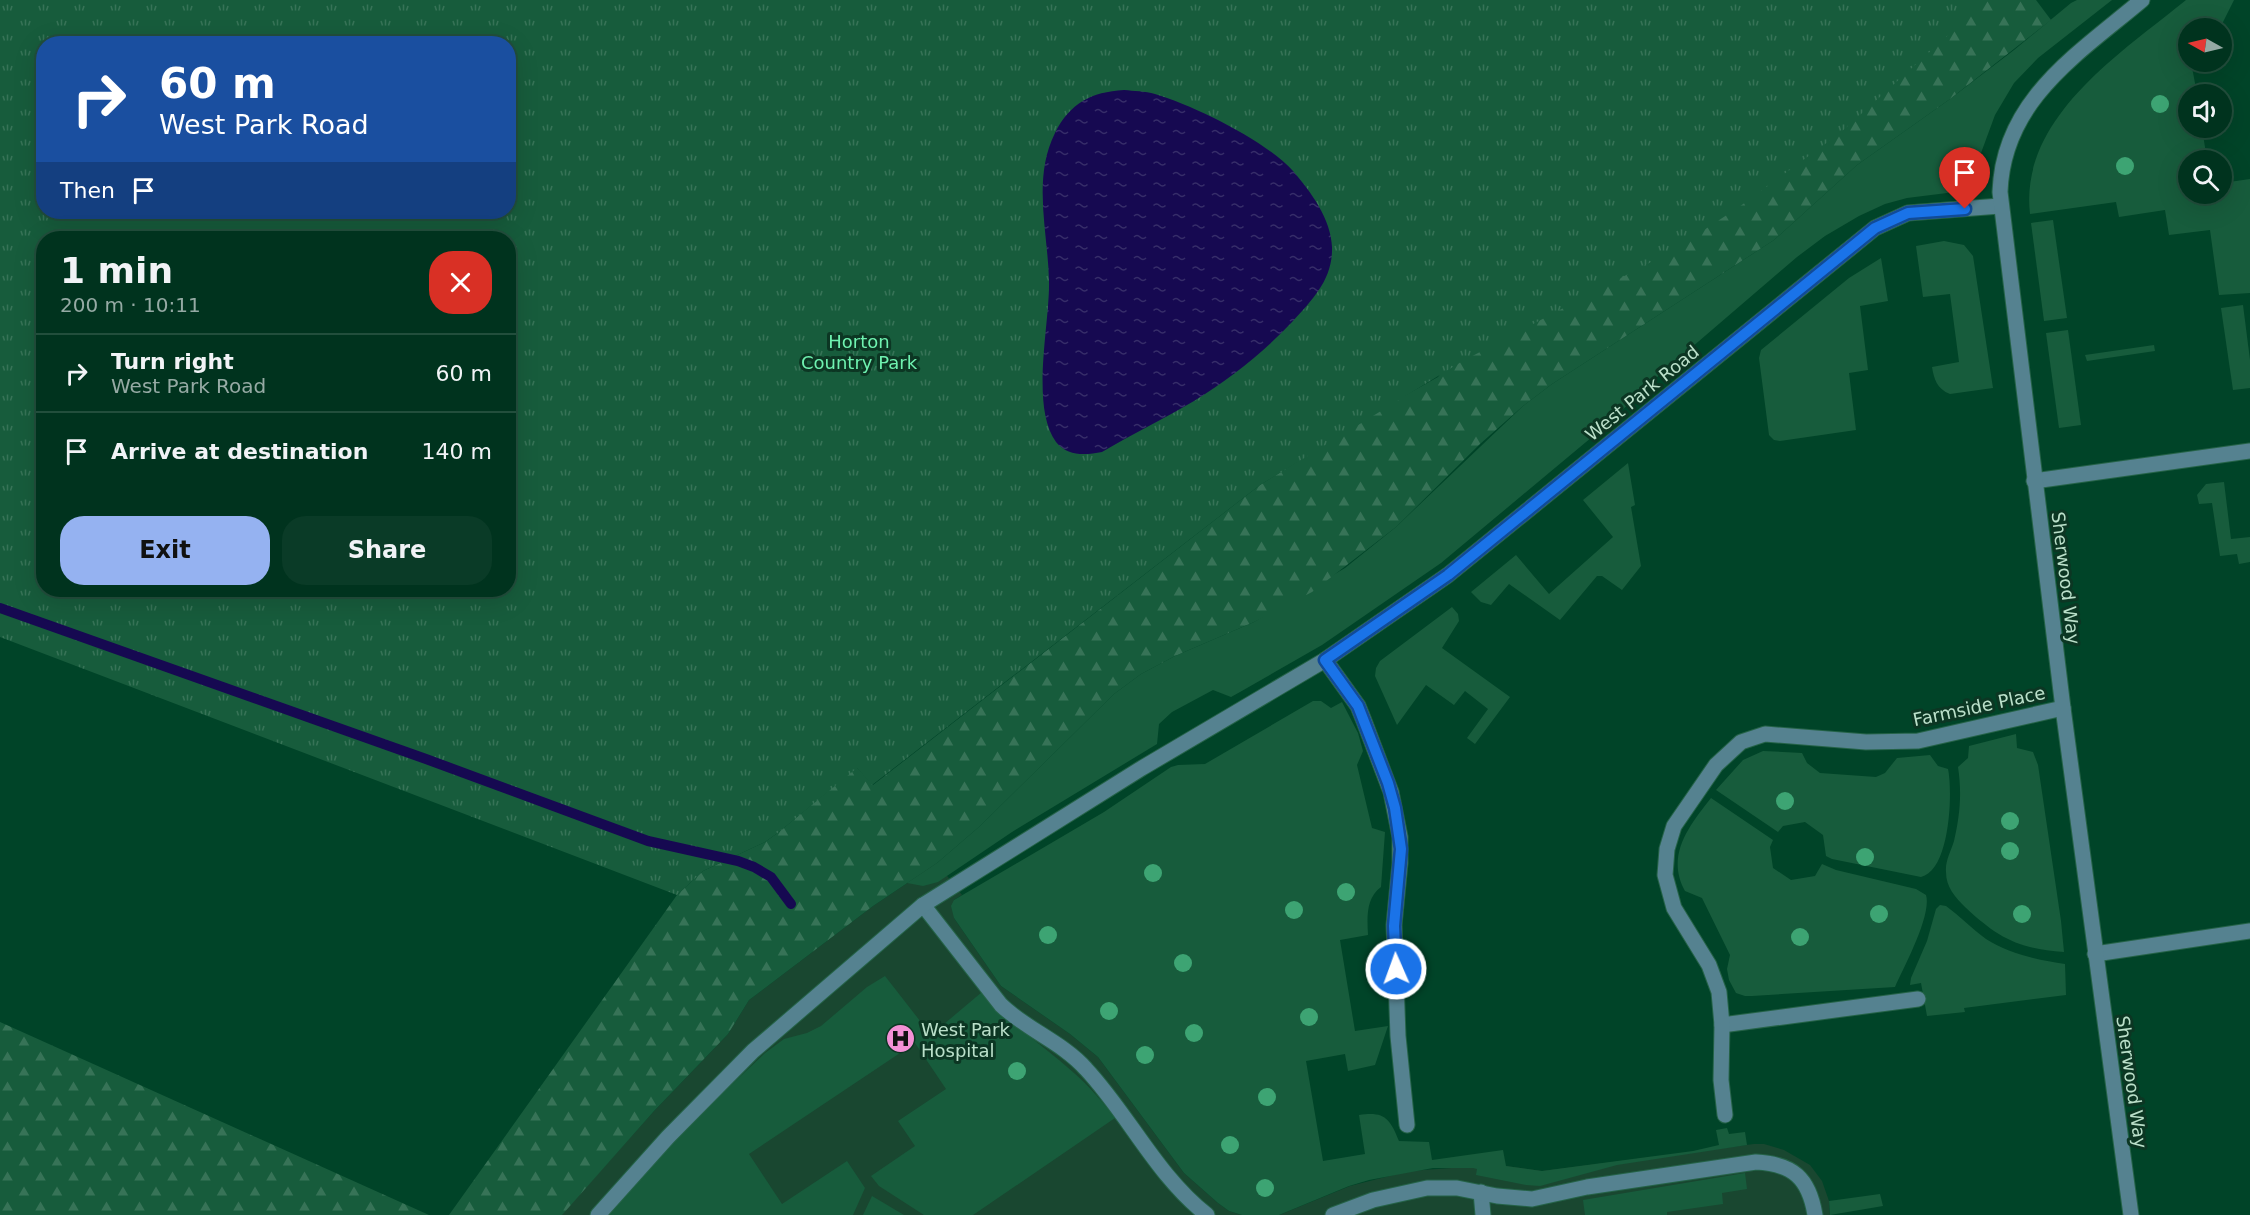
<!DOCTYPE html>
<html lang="en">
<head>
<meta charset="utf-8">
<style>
	:root { --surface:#00331e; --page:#0a3b27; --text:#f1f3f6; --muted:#95aaa4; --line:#224e3c; --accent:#95b2f1 }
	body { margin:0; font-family:"DejaVu Sans",sans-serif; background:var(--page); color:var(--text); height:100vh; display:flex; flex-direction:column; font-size:22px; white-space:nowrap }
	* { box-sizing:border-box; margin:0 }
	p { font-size:20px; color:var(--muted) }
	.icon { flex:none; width:33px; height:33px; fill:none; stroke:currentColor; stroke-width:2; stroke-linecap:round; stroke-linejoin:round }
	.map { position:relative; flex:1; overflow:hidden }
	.details { position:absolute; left:36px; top:231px; width:480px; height:366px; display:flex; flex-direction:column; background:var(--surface); border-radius:24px; box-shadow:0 6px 24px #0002,0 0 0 2px var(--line) }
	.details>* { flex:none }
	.top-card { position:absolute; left:36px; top:36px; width:480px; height:183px; border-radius:24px; box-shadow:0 6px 24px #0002,0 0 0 2px var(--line); background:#1a4fa0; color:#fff; overflow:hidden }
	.needle { width:39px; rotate:278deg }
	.buttons { position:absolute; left:2178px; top:18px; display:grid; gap:12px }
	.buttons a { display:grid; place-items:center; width:54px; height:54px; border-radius:50%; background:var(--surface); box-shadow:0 6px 24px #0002,0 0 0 2px var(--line); font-size:30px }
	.pin { position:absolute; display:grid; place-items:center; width:51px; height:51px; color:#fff; margin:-62px -26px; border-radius:50% 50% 50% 0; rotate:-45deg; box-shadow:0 0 6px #0007 }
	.pin .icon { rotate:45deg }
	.me { position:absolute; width:66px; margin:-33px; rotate:358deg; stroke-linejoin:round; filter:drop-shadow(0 0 4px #0008) }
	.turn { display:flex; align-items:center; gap:21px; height:126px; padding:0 24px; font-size:27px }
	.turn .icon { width:78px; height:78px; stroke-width:2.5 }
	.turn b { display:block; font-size:42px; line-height:51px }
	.then { display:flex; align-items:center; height:57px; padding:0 24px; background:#0003; gap:12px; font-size:22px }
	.round { display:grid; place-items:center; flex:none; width:63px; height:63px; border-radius:24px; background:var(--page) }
	.summary { display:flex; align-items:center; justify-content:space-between; height:102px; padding:0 24px }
	h1 { font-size:36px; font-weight:800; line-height:45px }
	.button { display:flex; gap:12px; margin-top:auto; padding:12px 24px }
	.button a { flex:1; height:69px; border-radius:24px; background:var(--accent); color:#111; font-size:24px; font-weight:800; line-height:69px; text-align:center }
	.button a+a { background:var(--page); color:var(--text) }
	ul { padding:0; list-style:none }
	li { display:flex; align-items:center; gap:18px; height:78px; padding:0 24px; border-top:2px solid var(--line) }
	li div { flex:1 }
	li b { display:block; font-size:22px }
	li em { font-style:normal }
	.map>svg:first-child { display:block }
	.built { fill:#194730 }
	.green { fill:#175c3c }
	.forest { fill:url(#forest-firs) }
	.park { fill:url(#park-tufts); fill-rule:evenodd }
	.water { fill:url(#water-ripples) }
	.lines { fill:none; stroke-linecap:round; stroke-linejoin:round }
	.stream { stroke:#160951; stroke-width:10 }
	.minor-casing { stroke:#256348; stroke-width:17 }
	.minor { stroke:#558290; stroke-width:15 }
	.tree { fill:#3da473 }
	.route-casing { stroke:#114b97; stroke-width:15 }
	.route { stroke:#1a73e8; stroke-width:10 }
	.labels { text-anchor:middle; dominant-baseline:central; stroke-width:6; stroke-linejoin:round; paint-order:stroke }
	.park-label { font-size:18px; fill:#6ff2b0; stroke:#0c3623 }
	.street-label { font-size:18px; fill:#bbe0ca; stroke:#0c3623 }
	.poi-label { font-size:18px; fill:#bbe0ca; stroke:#0c3623; text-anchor:start }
</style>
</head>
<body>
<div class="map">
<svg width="2250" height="1215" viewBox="0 0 2250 1215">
	<defs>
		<pattern id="forest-firs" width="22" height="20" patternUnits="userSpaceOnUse" patternTransform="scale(1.5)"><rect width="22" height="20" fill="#175c3c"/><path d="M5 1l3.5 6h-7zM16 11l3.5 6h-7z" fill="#377357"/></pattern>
		<pattern id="park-tufts" width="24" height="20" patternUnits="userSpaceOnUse" patternTransform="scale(1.5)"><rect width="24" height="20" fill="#175c3c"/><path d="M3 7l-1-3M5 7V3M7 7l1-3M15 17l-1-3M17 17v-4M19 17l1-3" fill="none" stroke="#377357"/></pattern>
		<pattern id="water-ripples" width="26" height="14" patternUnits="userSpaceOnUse" patternTransform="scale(1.5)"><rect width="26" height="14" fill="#160951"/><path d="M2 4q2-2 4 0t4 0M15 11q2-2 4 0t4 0" fill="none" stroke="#362d69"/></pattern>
	</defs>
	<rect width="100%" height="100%" fill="#004428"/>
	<g class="built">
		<polygon points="937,863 962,895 954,900 954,918 1001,986 1070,1034 1098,1057 1184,1173 1218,1203 1229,1211 1242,1215 561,1215 654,1111 728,1034 749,1000 873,906"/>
		<polygon points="1754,1144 1764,1144 1784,1150 1810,1165 1822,1181 1829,1201 1830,1215 1279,1215 1350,1186 1409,1171 1480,1166 1506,1166 1542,1171"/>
	</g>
	<g class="green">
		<polygon points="2077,0 2112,0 2038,58 2014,83 1995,115 1974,172 1959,189 1947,193 1907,198 1885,204 1859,216 1825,236 1797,257 1649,384 1610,422 1441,563 1322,645 1240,692 1231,697 1213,690 1172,712 1159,724 1157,744 1012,832 938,882 923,886 907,883 937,863 980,826 1114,694 1141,674 1175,656 1254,622 1345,568 1396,527 1523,406 1552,384 1774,240 1857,165 1950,99 2014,50 2071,3"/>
		<path d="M2186,0H2234L2220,28H2188V62H2219L2192,67L2197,94H2188V128H2202L2207,160H2188V194H2222V183L2250,179V293L2219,295L2210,230L2169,235L2165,210L2119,217L2116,202L2030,214C2019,118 2121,53 2186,0Z"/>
		<polygon points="2053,220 2067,318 2044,321 2031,223"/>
		<path d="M1944,241L1964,245L1973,256L1993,388L1950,394C1937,389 1934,379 1932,367L1959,362L1950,294L1923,297L1916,246Z"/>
		<polygon points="1881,258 1888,301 1860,306 1868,370 1849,373 1856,430 1780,441 1774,440 1769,435 1759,358 1761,350 1849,278"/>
		<polygon points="2243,305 2250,360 2250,388 2233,390 2221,308"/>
		<polygon points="2068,330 2081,425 2059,428 2046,333"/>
		<polygon points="2154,345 2155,351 2087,361 2085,355"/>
		<polygon points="1628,463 1635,505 1631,507 1641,566 1622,590 1602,576 1597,576 1560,620 1509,584 1491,605 1481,602 1471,592 1516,555 1549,594 1613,537 1583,500"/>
		<polygon points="2224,482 2231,539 2250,537 2250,562 2239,564 2237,554 2220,556 2212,503 2199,504 2197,495 2206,484"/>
		<polygon points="1452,607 1458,614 1459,621 1442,648 1510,697 1475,744 1467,738 1488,709 1465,691 1454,705 1426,685 1397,725 1375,676 1376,668 1380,661"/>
		<path d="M1313,701H1321L1331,708L1342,702L1358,733L1363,751L1357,765L1372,828L1385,832L1381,887C1366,898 1367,917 1368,935L1340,940L1355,1031L1388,1026L1375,1065L1348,1071L1345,1054L1306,1061L1323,1161L1365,1154L1359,1115C1384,1111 1390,1118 1399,1141L1429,1142L1432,1160L1503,1150L1506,1166L1542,1171L1693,1151L1719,1145L1716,1130L1727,1128L1729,1134L1745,1132L1747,1145L1617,1165L1540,1186L1526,1185L1476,1175L1477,1169L1473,1168H1433L1369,1180L1349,1186L1279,1215H1242L1229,1211L1218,1203L1184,1173L1098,1057L1070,1034L1001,986L954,918L951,906L954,900L1104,812L1171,767L1178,765L1205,764Z"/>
		<path d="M2016,734L2017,748L2033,752L2038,765L2061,921L2064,952C2019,949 1998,938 1965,907C1955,897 1946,887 1946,872C1945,861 1951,851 1954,841C1960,815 1962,793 1958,767L1968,758L1969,746Z"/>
		<path d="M1763,751L1802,753L1807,763L1820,773L1876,777L1885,773L1897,758L1930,755L1938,766L1948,769C1953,792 1950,871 1921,877L1832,859L1826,856L1823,835L1805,822L1783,826L1778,832L1716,790L1743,760Z"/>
		<path d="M1711,798L1773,840L1770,847L1773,868L1791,880L1815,876L1822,864L1836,870L1916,889L1926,895C1932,915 1904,967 1895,987L1752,996H1745L1736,993L1729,980L1727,969L1730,955L1702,898L1685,891C1665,855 1690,825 1711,798Z"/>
		<path d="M1940,905L1946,906C1960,916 1972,929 1986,939C2009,954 2039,960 2065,964L2066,995L1964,1008L1965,1012L1927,1016L1921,983L1910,985L1911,978L1927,941L1936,909Z"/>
		<path d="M885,976L931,1035L982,992C1009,1024 1043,1045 1074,1073C1089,1086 1103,1102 1115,1118L973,1215H924L879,1186L871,1176L915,1146L898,1121L946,1089L915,1043L749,1154L782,1204L847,1161L865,1188L853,1215H607L682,1131L765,1053L784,1039L807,1033L821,1026L867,987Z"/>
		<polygon points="1745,1173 1747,1189 1722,1193 1723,1204 1667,1212 1667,1215 1585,1215 1583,1200"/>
		<polygon points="1880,1194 1883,1206 1830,1215 1829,1201"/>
		<polygon points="872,1196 904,1215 863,1215"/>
	</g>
	<g class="forest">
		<polygon points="1717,0 2036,0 2051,20 1950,99 1857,165 1774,240 1552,384 1523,406 1480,444 1396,527 1312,592 1254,622 1175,656 1141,674 1114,694 980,826 937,863 873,906 749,1000 728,1034 654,1111 562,1215 449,1215 677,895 703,871 765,842 779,832 827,792 795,701 873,785 1260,485 1383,408 1438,377"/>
		<polygon points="0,1022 429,1215 0,1215"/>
	</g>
	<path class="park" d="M0,0H1987L1840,133L1739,207L1672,251L1461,362L1260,485L872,785L857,768L779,832L765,842L703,871L677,895L0,637ZM44,44H508V212H44ZM44,238H508V590H44Z"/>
	<path class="water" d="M1124,90C1134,91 1145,91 1155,94C1195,106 1266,141 1293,171C1311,192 1331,219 1332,247C1333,279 1313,299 1293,321C1264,352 1230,379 1194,401C1164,419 1132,434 1102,452C1086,455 1068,457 1056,442C1030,406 1050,324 1049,281C1048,232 1032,179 1055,133C1070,103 1091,92 1124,90Z"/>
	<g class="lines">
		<polyline class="stream" points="0,608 426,759 648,841 738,861 754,867 771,877 791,904"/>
		<defs>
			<g id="minor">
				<polyline points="2034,481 2250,451"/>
				<polyline points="1325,660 1358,706 1364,721 1391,792 1400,837 1400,863 1394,925 1398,1036 1407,1125"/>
				<path d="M923,905L1001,1005C1027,1030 1062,1042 1086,1069C1129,1115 1156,1175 1207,1215"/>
				<polyline points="2095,954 2250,931"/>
				<polyline points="1722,1025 1918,999"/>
				<polyline points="1725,1115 1721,1080 1722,1025 1719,992 1709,965 1674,908 1665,875 1667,849 1674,826 1716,765 1741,742 1765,734 1866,742 1918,741 2063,708"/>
				<polyline points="1481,1192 1483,1215"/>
				<polyline points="598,1215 668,1137 753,1051 923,905 1142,768 1325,660 1448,575 1875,228 1908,213 2000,206"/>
				<path d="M1333,1215L1373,1200L1427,1188H1457L1497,1196L1532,1199L1587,1187L1756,1162C1793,1164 1809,1178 1815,1215"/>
				<path d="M2131,1215L2063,708L2000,192C2003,100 2078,54 2142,0"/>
			</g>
		</defs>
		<use href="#minor" class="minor-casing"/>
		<use href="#minor" class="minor"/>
	</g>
	<g class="tree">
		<circle cx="2160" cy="104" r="9"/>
		<circle cx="2125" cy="166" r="9"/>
		<circle cx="1785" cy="801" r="9"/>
		<circle cx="2010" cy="821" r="9"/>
		<circle cx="2010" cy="851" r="9"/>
		<circle cx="1865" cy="857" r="9"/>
		<circle cx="1153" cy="873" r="9"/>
		<circle cx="1346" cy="892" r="9"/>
		<circle cx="1294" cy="910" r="9"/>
		<circle cx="1879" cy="914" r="9"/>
		<circle cx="2022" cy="914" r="9"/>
		<circle cx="1048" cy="935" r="9"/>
		<circle cx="1800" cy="937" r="9"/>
		<circle cx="1183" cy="963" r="9"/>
		<circle cx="1109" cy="1011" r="9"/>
		<circle cx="1309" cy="1017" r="9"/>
		<circle cx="1194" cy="1033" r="9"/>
		<circle cx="1145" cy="1055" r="9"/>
		<circle cx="1017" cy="1071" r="9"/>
		<circle cx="1267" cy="1097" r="9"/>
		<circle cx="1230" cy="1145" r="9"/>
		<circle cx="1265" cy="1188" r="9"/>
	</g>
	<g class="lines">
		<defs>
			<polyline id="route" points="1396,969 1394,926 1401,849 1395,808 1388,783 1358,706 1325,660 1448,575 1875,228 1908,213 1965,209"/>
		</defs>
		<use href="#route" class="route-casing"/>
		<use href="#route" class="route"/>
	</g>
	<defs>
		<symbol id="hospital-disc" viewBox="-11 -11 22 22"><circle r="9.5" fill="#f391d6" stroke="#0c3623"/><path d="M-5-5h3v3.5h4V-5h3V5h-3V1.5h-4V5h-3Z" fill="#111"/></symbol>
	</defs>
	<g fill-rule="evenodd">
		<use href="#hospital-disc" x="884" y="1022" width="33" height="33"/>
	</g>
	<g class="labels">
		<g class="park-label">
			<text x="859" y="341">Horton<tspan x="859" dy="21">Country Park</tspan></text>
		</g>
		<g class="street-label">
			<text transform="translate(1642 393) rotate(-39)">West Park Road</text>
			<text transform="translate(2066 578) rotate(83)">Sherwood Way</text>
			<text transform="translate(1979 706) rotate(-12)">Farmside Place</text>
			<text transform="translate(2132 1082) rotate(82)">Sherwood Way</text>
		</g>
		<g class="poi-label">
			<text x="921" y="1029">West Park<tspan x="921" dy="21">Hospital</tspan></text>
		</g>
	</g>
</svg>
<div class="buttons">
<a><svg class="needle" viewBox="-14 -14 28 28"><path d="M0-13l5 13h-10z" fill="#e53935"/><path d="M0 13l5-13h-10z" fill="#95aaa4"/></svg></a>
<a><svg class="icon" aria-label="sound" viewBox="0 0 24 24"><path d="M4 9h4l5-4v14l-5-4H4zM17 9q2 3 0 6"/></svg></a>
<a><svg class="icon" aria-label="search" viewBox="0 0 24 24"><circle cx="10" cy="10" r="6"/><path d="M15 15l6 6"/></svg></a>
</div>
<div class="pin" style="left:1965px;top:209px;background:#d93025"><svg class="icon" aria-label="arrive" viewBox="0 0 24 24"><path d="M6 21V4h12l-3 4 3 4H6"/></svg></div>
<svg class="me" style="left:1396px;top:969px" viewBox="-20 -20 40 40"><circle r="17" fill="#1a73e8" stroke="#fff" stroke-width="3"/><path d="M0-11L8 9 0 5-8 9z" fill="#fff"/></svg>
<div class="top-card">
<div class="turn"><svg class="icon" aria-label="right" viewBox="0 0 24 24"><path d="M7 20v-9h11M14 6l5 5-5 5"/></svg><div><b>60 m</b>West Park Road</div></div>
<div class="then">Then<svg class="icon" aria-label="arrive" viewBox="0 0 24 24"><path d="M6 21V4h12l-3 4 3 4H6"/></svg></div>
</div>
<section class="details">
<div class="summary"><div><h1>1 min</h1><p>200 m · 10:11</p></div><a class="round" style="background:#d93025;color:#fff"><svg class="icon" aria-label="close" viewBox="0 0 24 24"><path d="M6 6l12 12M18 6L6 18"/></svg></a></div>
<ul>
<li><svg class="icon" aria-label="right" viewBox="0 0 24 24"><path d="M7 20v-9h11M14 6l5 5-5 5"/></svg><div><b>Turn right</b><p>West Park Road</p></div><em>60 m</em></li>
<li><svg class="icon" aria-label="arrive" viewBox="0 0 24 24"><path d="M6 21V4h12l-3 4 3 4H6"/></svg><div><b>Arrive at destination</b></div><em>140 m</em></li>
</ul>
<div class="button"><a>Exit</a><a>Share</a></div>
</section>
</div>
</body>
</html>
